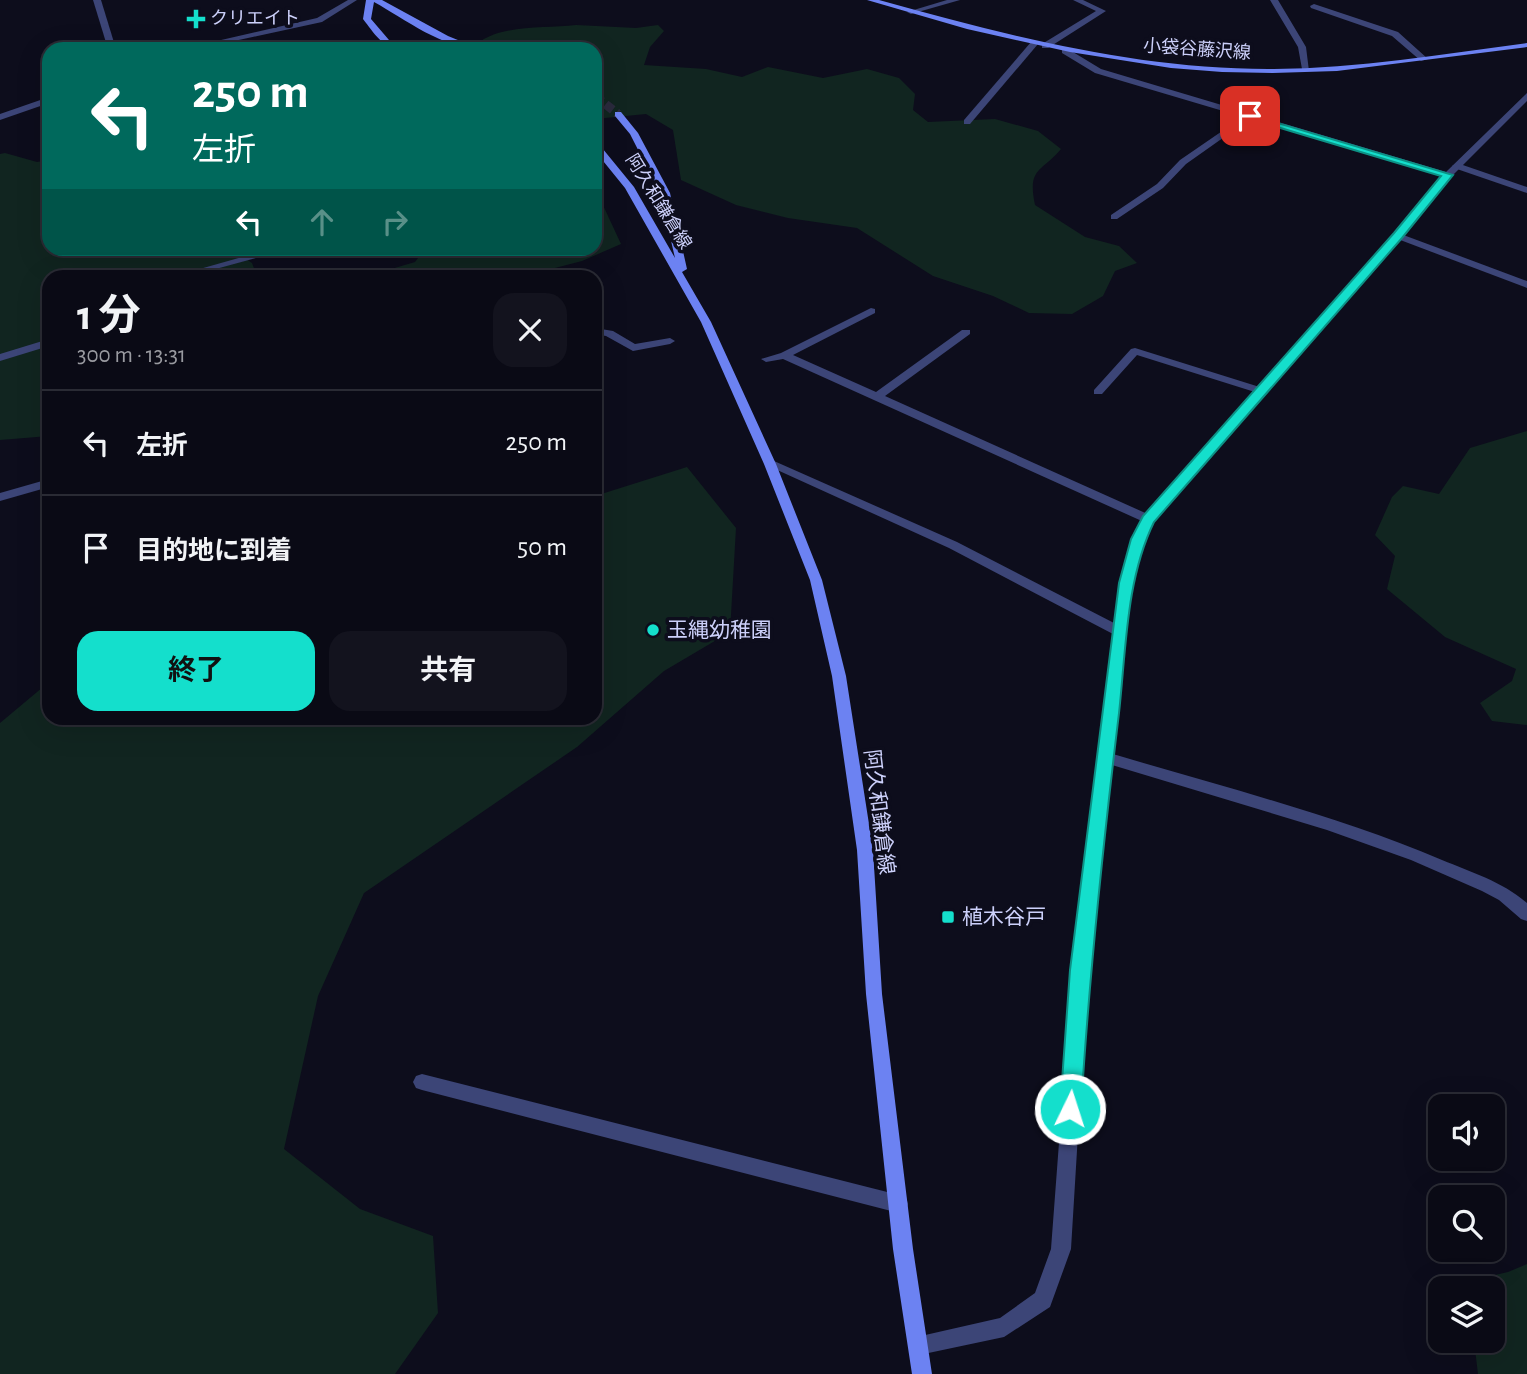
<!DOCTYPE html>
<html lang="ja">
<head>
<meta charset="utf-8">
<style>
	:root { --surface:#0a0a15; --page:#13131e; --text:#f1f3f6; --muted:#999aa0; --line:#2a2b34; --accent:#14dfcc }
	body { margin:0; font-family:"Alegreya Sans","Noto Sans JP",sans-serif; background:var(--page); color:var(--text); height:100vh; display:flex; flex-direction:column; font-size:26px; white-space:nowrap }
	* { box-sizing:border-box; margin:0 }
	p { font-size:23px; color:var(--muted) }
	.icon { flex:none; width:38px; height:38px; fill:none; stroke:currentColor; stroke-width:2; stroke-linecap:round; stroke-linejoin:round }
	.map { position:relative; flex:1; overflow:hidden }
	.panel { position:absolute; left:42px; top:270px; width:560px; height:455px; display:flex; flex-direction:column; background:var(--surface); border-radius:21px; box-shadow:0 7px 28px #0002,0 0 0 2px var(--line) }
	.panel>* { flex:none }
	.hud { position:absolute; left:42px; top:42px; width:560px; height:214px; border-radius:21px; box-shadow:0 7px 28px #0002,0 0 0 2px var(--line); background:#00695c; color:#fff; overflow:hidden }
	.controls { position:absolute; left:1428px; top:1094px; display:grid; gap:14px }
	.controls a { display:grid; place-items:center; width:77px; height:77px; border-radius:14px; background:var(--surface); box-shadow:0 7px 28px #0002,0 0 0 2px var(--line); font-size:35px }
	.pin { position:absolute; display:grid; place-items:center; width:60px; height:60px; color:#fff; margin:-30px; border-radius:14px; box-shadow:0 4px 10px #0006 }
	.me { position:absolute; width:77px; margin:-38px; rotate:4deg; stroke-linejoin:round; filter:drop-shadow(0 0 5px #0008) }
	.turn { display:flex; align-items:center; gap:24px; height:147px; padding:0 35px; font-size:32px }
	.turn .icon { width:91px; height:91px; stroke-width:2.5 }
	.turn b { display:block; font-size:49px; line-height:60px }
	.lanes { display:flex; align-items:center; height:66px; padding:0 35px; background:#0003; justify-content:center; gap:35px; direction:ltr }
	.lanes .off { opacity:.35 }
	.round { display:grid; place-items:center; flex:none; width:74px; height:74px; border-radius:21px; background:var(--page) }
	.head { display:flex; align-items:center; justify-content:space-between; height:119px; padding:0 35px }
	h1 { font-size:42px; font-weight:700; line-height:52px }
	.action { display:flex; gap:14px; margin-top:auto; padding:14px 35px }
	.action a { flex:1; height:80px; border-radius:21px; background:var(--accent); color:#111; font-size:28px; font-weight:700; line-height:80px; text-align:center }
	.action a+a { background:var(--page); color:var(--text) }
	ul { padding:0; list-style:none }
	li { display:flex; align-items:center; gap:21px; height:105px; padding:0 35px; border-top:2px solid var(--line) }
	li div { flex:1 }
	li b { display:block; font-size:26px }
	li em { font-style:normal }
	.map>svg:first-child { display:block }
	.green { fill:#112520 }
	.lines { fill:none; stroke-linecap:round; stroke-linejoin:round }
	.secondary-tunnel { stroke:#2a2a3d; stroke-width:9; stroke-dasharray:9 4.5; stroke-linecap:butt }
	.lane { fill:#3c4577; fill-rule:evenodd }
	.street { fill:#3c4577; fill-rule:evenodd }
	.secondary { fill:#6c82f2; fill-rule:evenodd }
	.route { fill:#14dfcc; stroke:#0d9185; stroke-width:2 }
	.poi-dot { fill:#14dfcc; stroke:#0d0d1c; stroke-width:2.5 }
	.labels { text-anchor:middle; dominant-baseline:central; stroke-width:7; stroke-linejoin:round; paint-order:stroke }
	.far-poi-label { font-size:18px; fill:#ccd0fa; stroke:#0d0d1c; text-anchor:start }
	.far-street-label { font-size:18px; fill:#ccd0fa; stroke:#0d0d1c }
	.poi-label { font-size:21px; fill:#ccd0fa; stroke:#0d0d1c; text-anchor:start }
	.street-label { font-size:21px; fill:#ccd0fa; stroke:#0d0d1c }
</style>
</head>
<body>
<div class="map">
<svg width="1527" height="1374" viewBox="0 0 1527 1374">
	<rect width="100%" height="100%" fill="#0d0d1c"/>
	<g class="green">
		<path d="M576,25L636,28L658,25L664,31L650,47L644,65L706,69L742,77L768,67L823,78L867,69L899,78L915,94L913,110L928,122L995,119L1038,131L1061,149C1042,172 1027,167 1035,205L1085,237L1119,246L1137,263L1115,271L1103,296L1072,314L1029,313L993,296L933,276L857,228L788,218L736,205L681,180L673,130L646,114L595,119V49H472C494,23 544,29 576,25Z"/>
		<polygon points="5,153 37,162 49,160 49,248 252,249 239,254 252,263 257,276 49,276 49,436 0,440 0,154"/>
		<polygon points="595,188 621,244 582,261 524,276 371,275 415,262 425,249 595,248"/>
		<polygon points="1527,431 1527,725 1492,721 1480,703 1512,681 1516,669 1445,637 1387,589 1395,556 1375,535 1392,497 1403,486 1439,494 1470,448"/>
		<polygon points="687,467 736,528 730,632 664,671 577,747 364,893 318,996 284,1149 360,1209 433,1236 438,1313 395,1374 0,1374 0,723 49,682 49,718 595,718 595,496"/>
		<polygon points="1527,1264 1527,1374 1478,1374 1474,1341 1493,1340 1493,1288 1470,1288 1469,1281 1508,1272"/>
	</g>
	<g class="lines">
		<polyline class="secondary-tunnel" points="595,96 618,114"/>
		<g class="lane">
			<polygon points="1073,0 1083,0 1106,11 1048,48 1042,48 1042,44 1096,11"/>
			<polygon points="1270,0 1278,0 1306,47 1309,71 1302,69 1298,47"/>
			<polygon points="1314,4 1398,32 1428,59 1421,61 1392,36 1311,8 1310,6"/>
			<polygon points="1031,42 1038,44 970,124 964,124 964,120"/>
			<polygon points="1247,114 1254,116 1186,164 1163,188 1117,219 1111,219 1111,215 1157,184 1180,160"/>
			<polygon points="1457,163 1527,187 1527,193 1454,168 1452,166"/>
			<polygon points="1398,233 1527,281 1527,288 1395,238 1395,234"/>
			<polygon points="274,248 293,248 190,276 175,276"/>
			<polygon points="871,308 875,309 875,313 793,355 876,392 962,330 970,330 970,334 885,396 1152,516 1154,519 1152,522 1144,522 783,359 766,362 761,359 781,353"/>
			<polygon points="595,328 613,331 635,344 670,338 675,341 670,344 633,351 606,336 595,334"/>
			<polygon points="49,339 49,346 0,361 0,354"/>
			<polygon points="1135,348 1266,389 1268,391 1262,394 1258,393 1137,355 1102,394 1094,394 1094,390 1131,349"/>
			<polygon points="49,479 49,487 0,501 0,493"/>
			<polygon points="422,1074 899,1195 906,1197 908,1204 906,1211 899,1213 422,1090 416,1088 413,1082 416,1076"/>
		</g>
		<g class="street">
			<polygon points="93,0 101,0 116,49 108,49"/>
			<polygon points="348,0 357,0 322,22 197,49 182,49 317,18"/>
			<polygon points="947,0 960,0 911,14 907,12"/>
			<path d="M1062,49H1068L1101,69L1446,172L1527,93V101L1451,177L1401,238L1153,521C1123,589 1121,680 1113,754C1223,787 1336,815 1442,860C1471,872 1503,882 1527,903V921L1521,919L1499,900L1482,891L1411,860L1327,830L1112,765L1088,970L1071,1249L1050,1307L1004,1337L919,1355L912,1352L909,1345L912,1338L1000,1318L1035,1293L1051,1249L1072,970L1113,634L949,548L764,464L766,461H774L957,542L1114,623L1126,560L1144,516L1395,234L1442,176L1095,73L1062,53Z"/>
			<polygon points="49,97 49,103 0,120 0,114"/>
		</g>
		<g class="secondary">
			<path d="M366,0H382L448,36L480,49C443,49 405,19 374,2L371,19L389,40L402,49C383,49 374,33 363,19Z"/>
			<path d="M867,0H879C1008,36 1140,70 1274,69C1359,68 1443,54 1527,43V47L1337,71L1273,73L1222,72L1171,68L1070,52L967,29Z"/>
			<polygon points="615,112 621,112 638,133 670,193 687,269 682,272 711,322 776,464 822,580 846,676 873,850 882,994 913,1249 932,1374 912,1374 893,1249 866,994 857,850 832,676 810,580 764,464 701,322 625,188 595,151 595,142 598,143 634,187 675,258 660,193 630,134 615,116"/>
		</g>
	</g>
	<path class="route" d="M1247,114L1453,175L1402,238L1154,522C1126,579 1126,650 1119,713C1103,845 1089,977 1081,1109L1078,1116L1070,1119L1063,1116L1060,1109L1070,970L1119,583L1131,539L1143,516L1394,233L1441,176L1247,118Z"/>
	<g class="poi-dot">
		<path d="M192.5 8.5h7v7h7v7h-7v7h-7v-7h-7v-7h7z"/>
		<circle cx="653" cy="630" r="7"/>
		<rect x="941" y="910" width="14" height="14" rx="3.5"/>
	</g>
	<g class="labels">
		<g class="far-poi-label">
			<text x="210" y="19">クリエイト</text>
		</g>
		<g class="far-street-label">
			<text transform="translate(1197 50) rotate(4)">小袋谷藤沢線</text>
			<text transform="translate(658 202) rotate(58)">阿久和鎌倉線</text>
		</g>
		<g class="poi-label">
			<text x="667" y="630">玉縄幼稚園</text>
			<text x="962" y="917">植木谷戸</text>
		</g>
		<g class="street-label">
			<text transform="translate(879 812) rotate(83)">阿久和鎌倉線</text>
		</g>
	</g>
</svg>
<div class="controls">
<a><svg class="icon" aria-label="sound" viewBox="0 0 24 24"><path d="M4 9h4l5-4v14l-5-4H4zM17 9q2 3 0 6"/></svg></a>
<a><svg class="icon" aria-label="search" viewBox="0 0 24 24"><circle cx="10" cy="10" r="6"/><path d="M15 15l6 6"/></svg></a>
<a><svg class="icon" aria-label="layers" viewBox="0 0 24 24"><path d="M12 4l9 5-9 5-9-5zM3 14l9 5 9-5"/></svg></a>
</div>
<div class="pin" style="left:1250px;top:116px;background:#d93025"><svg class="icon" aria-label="arrive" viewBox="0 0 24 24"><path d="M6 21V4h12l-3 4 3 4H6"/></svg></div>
<svg class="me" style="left:1070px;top:1109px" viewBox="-20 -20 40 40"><circle r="17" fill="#14dfcc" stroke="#fff" stroke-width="3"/><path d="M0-11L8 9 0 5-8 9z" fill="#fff"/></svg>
<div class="hud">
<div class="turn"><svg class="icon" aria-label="left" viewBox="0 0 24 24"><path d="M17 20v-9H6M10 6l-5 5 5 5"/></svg><div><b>250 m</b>左折</div></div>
<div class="lanes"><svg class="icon" aria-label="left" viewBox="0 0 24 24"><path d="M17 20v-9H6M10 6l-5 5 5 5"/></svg><svg class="icon off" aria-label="ahead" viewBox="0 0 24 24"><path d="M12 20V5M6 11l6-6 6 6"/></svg><svg class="icon off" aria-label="right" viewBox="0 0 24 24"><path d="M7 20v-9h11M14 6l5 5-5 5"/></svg></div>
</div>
<section class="panel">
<div class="head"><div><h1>1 分</h1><p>300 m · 13:31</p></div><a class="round"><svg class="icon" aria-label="close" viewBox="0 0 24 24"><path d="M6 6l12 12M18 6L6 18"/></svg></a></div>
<ul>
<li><svg class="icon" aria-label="left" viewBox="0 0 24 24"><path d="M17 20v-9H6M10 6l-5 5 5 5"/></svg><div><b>左折</b></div><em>250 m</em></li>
<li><svg class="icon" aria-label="arrive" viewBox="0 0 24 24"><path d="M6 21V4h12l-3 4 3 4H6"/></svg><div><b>目的地に到着</b></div><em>50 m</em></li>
</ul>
<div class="action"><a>終了</a><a>共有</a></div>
</section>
</div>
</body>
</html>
